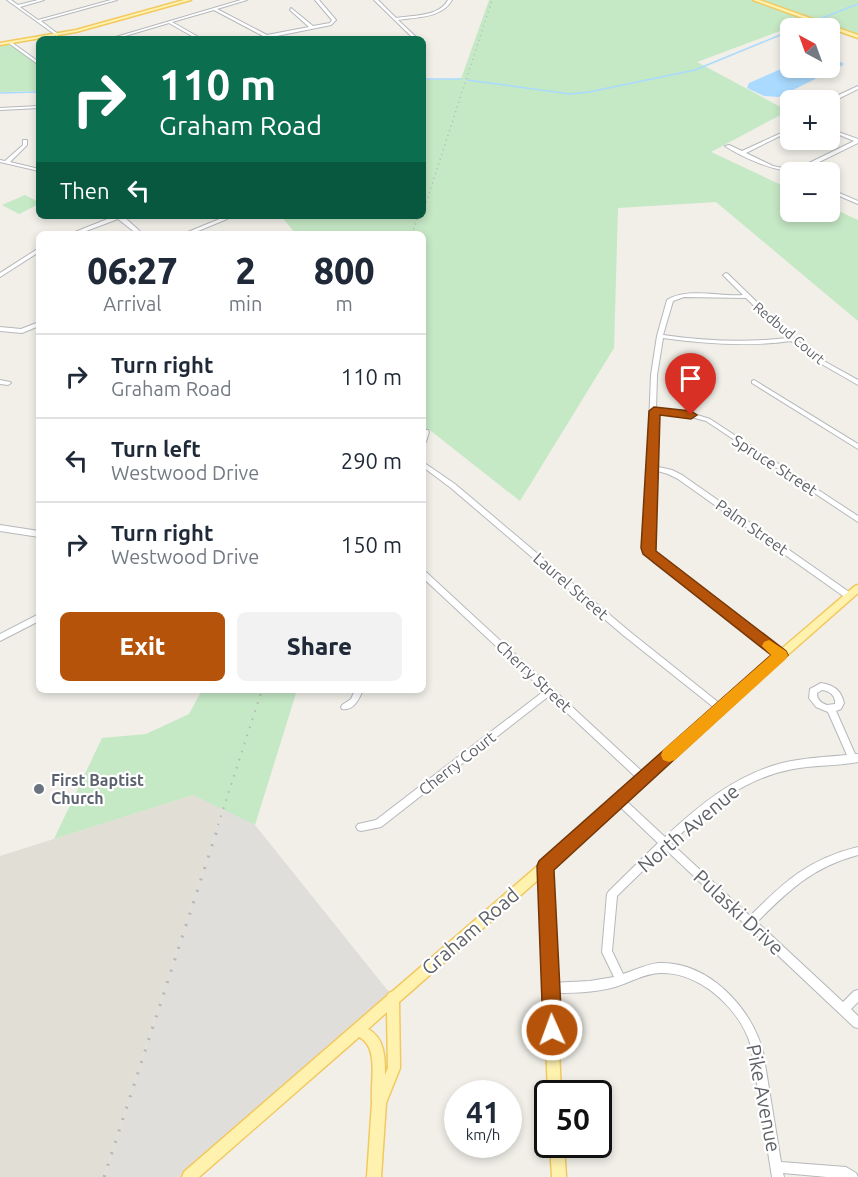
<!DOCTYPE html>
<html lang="en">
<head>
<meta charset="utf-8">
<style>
	:root { --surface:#fff; --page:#f2f2f3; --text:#1f2937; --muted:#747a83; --line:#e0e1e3; --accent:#b45309 }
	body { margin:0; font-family:Ubuntu,sans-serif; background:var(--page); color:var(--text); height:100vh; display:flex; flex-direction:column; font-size:22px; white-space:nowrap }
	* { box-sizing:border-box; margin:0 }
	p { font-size:20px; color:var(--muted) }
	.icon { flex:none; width:33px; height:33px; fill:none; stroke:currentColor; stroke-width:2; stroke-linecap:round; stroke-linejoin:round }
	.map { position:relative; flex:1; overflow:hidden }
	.details { position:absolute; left:36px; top:231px; width:390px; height:462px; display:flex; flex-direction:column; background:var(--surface); border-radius:9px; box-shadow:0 3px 9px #0003 }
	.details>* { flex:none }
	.banner { position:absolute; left:36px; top:36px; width:390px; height:183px; border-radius:9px; box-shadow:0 3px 9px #0003; background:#0b6e4f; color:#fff; overflow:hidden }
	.needle { width:39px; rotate:319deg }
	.controls { position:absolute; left:780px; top:18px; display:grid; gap:12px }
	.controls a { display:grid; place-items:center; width:60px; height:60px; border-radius:9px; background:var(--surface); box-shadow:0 3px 9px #0003; font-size:30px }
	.speed { position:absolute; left:444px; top:1080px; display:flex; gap:12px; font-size:30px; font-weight:700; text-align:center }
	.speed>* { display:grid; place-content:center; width:78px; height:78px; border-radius:50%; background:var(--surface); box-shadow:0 3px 9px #0003; line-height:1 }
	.speed small { font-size:15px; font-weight:400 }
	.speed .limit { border:3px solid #111; border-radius:9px; background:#fff; color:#111 }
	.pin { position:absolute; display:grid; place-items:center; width:51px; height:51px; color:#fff; margin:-62px -26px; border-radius:50% 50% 50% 0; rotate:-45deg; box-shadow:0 0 6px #0007 }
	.pin .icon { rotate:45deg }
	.me { position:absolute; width:66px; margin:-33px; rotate:358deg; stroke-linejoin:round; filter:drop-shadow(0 0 4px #0008) }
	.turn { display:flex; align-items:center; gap:21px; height:126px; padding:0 24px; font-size:27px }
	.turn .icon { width:78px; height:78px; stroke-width:2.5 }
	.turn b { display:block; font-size:42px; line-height:51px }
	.then { display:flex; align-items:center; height:57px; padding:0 24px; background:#0003; gap:12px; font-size:22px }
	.eta { display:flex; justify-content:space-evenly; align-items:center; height:102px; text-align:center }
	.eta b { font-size:36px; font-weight:800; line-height:42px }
	.action { display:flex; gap:12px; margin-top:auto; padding:12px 24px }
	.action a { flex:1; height:69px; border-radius:9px; background:var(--accent); color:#fff; font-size:24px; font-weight:800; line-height:69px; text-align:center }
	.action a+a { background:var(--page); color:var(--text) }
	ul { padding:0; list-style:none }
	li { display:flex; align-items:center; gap:18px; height:84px; padding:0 24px; border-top:2px solid var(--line) }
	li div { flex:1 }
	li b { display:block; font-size:22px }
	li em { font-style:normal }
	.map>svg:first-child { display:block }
	.industrial { fill:#e0deda }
	.education { fill:#e1ded6 }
	.green { fill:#c5e8c5 }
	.water { fill:#aadaff }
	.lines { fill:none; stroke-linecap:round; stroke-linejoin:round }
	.stream { stroke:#aadaff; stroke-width:1.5 }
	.minor-casing { stroke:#b5b8bc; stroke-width:2 }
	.major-casing { stroke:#f2c960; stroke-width:3 }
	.minor { fill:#fff; fill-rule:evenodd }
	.major { fill:#fff2af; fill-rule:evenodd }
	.rail-far2 { stroke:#b6b7b8; stroke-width:1.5; stroke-dasharray:1 4; stroke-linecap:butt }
	.rail-far1 { stroke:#b6b7b8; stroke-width:2; stroke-dasharray:1.5 7; stroke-linecap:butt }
	.rail { stroke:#b6b7b8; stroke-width:3; stroke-dasharray:2 10; stroke-linecap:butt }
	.route { fill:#b45309; stroke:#753606; stroke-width:1.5 }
	.slow { fill:#f59e0b }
	.worship-dot { fill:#6b7280; stroke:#fff; stroke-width:2 }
	.labels { text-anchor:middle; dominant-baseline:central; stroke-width:4.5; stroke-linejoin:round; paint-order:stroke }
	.far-street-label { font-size:14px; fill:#5f6368; stroke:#fff }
	.street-label { font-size:16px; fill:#5f6368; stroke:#fff }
	.worship-label { font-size:16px; font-weight:bold; fill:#5b616d; stroke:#fff; text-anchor:start }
	.near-street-label { font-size:20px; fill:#5f6368; stroke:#fff }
</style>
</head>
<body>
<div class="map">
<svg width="858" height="1177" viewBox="0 0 858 1177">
	<rect width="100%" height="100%" fill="#f1efe8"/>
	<polygon class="industrial" points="223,809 255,825 393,997 189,1177 104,1177"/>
	<polygon class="education" points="193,795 223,809 104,1177 0,1177 0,856"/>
	<g class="green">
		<polygon points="489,0 858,0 858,37 809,20 697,62 788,111 711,152 790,189 790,212 830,212 830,207 858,220 858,321 716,202 618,208 614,348 520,501 431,431 423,429 423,234 296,234 281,216 423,216 423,80 461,79"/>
		<polygon points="11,43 39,64 39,91 0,92 0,44"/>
		<polygon points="25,195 39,202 39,204 19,214 2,205"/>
		<polygon points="202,690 297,690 255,825 193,795 54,839 102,738 146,734 189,714"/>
	</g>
	<polygon class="water" points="830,57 843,63 843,65 779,97 764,96 747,88 749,83 790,65 790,68 830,68"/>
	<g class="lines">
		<g class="stream">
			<polyline points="797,28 858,4"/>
			<polyline points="423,79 461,79"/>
			<polyline points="467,80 570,94 589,92 695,70 790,31"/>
			<polyline points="0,93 39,92"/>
		</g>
		<defs>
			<g id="minor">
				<polygon points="7,0 11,0 18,5 38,0 44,0 20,7 38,20 111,0 117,0 41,21 58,34 57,36"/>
				<polygon points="241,0 247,0 217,9 267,35 309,27 290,10 291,8 313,26 330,23 332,20 315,0 319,0 336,20 331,25 267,38 252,39 263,36 214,10 172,22 202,39 197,39 169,23 115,39 109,39"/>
				<path d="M374,0H378L396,18C413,15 439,17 448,0H452C442,18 417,17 398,20L416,37V39H414Z"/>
				<polygon points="11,42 39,62 39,65 10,44 9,43"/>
				<polygon points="858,86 858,89 832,102 830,102 830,100 828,100"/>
				<polygon points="39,106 39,108 0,110 0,108"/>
				<path d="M790,129V131L746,153L773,166L798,171V172C776,172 743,158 725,146L729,145L742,151Z"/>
				<polygon points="830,129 858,139 858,143 811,166 803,172 799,172 807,164 854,141 830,131"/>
				<polygon points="23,140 27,140 27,145 10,162 39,169 39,171 0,162 0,160 5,161 23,145"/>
				<polygon points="830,189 858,201 858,204 830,192"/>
				<polygon points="115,216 123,216 143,234 137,234 118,219 78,234 70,234"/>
				<polygon points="222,218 227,219 191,234 183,234"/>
				<polygon points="39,248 39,252 0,277 0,273"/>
				<path d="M726,273L728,274L794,338L822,360L858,380V385L818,362L791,341C748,347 706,344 663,338L657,375L656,409L691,413L710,419L858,516V522L706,421L691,417L656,413L654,466L672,470L682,475L852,594L853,596L852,598H846L678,479L668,474L654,470L652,548L659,558L784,653L785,655L784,657L781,658L778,657L653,562L644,548L651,375L657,336L667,300C686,287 721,297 743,295L723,275ZM684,297L746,298L787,338C746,343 705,341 663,335L673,301Z"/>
				<polygon points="39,322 39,326 22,333 0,331 0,327 21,329"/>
				<polygon points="0,380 10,382 11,383 8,385 0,384"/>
				<polygon points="754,380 858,444 858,449 752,383 752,381"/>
				<polygon points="424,430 428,430 429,432 426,442 423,444"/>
				<polygon points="423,462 455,484 629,631 723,706 724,708 723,710 720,712 717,710 623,635 451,488 423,467"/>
				<polygon points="0,525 39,531 39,537 0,531"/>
				<polygon points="423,571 426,572 647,776 648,779 647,782 644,783 641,782 549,696 381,827 361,831 358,830 356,827 358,824 376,820 544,691 423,578"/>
				<polygon points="39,614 39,621 0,641 0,634"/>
				<path d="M821,683C834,685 841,690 844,703L841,709L836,711L855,754H858V762C837,766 815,765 793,769C744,778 707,809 671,843L750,916C785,881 809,859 858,847V855C813,867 789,890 757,922L843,1002L854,991L858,990V1002L851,1009L858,1016V1028L854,1027L665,849L617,896L612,951L623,974C635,970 647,964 659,963C708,961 752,1008 763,1052L781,1162L846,1167L856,1173L858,1177H827L783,1173L784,1177H772L751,1046C740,1009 700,971 659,973C643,974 629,983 615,987C593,993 572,993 550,993L546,992L545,988L546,984L550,983L590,981L614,977L602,952L607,894L609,891L658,843L617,804L616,801L617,798L620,797L623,798L665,837C699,805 736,775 782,763C803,758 825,757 847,755L828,712L816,707L809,698L810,689ZM822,690C830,691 836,696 835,704L827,705C821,703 817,700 817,693Z"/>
				<path d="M355,690H363C359,699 354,711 342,709L341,707L342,705L351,699Z"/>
			</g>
			<g id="major">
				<polygon points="184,0 191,0 76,32 0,45 0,43 76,30"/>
				<polygon points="753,0 759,0 858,35 858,38"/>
				<path d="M858,585V593L724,711L624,804L551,869L561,1094H548L540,878L399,1002L400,1068L386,1103L381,1177H367L372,1103C370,1083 380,1047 359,1037L199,1177H182L184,1172L387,996L389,993L393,991L616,798L716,705L855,586ZM387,1012L388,1068L385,1075C385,1058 385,1038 368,1029Z"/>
				<polygon points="550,1144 564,1144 566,1177 552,1177"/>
			</g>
		</defs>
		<use href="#minor" class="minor-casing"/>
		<use href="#major" class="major-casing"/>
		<use href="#minor" class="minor"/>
		<use href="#major" class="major"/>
		<g class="rail-far2">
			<polyline points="423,212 492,0"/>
			<polyline points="412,234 418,216"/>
		</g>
		<polyline class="rail-far1" points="218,825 262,690"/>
		<polyline class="rail" points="104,1177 219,824"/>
	</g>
	<polygon class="route" points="654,407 691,411 697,415 691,419 660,415 656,551 786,651 788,655 554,870 562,1030 559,1037 552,1039 546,1037 543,1030 537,866 539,861 771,655 643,554 641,548 649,411"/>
	<polygon class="slow" points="769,640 786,651 788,655 786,659 675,760 669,762 663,760 661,755 663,750 771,655 762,646 764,642"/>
	<circle class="worship-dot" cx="39" cy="789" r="6"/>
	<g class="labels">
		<g class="far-street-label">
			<text transform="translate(789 333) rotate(40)">Redbud Court</text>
		</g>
		<g class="street-label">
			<text transform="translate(775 465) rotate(33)">Spruce Street</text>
			<text transform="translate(752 527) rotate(35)">Palm Street</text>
			<text transform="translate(571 586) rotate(41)">Laurel Street</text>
			<text transform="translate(534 676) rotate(43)">Cherry Street</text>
			<text transform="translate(457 763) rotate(-38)">Cherry Court</text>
		</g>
		<g class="worship-label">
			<text x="51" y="780">First Baptist<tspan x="51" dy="18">Church</tspan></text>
		</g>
		<g class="near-street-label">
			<text transform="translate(688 828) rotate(-40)">North Avenue</text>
			<text transform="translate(739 912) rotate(43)">Pulaski Drive</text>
			<text transform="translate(470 931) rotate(-41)">Graham Road</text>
			<text transform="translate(764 1098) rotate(79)">Pike Avenue</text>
		</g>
	</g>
</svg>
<div class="controls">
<a><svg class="needle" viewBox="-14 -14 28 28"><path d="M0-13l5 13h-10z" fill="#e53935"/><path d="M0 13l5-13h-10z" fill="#747a83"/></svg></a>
<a>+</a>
<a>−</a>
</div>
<div class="speed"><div>41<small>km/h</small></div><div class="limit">50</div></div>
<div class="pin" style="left:691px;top:415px;background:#d93025"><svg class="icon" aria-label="arrive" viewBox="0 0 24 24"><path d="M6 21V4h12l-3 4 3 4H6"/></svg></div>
<svg class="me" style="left:552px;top:1030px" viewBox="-20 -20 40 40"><circle r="17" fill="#b45309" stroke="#fff" stroke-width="3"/><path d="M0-11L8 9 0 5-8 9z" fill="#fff"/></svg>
<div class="banner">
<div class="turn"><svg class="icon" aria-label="right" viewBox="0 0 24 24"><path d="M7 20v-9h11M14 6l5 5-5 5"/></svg><div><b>110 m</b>Graham Road</div></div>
<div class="then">Then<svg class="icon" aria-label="left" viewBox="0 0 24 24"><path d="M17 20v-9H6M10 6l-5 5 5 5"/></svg></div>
</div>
<section class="details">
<div class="eta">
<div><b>06:27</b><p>Arrival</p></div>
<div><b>2</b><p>min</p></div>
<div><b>800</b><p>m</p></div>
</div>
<ul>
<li><svg class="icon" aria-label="right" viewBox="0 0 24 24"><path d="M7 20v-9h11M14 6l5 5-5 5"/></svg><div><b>Turn right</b><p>Graham Road</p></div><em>110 m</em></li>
<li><svg class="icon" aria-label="left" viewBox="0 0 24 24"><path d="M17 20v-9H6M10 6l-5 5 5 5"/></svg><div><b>Turn left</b><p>Westwood Drive</p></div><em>290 m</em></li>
<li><svg class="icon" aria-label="right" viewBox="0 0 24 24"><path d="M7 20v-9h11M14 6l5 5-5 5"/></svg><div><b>Turn right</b><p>Westwood Drive</p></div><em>150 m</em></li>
</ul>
<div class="action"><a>Exit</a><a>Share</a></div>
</section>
</div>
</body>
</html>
